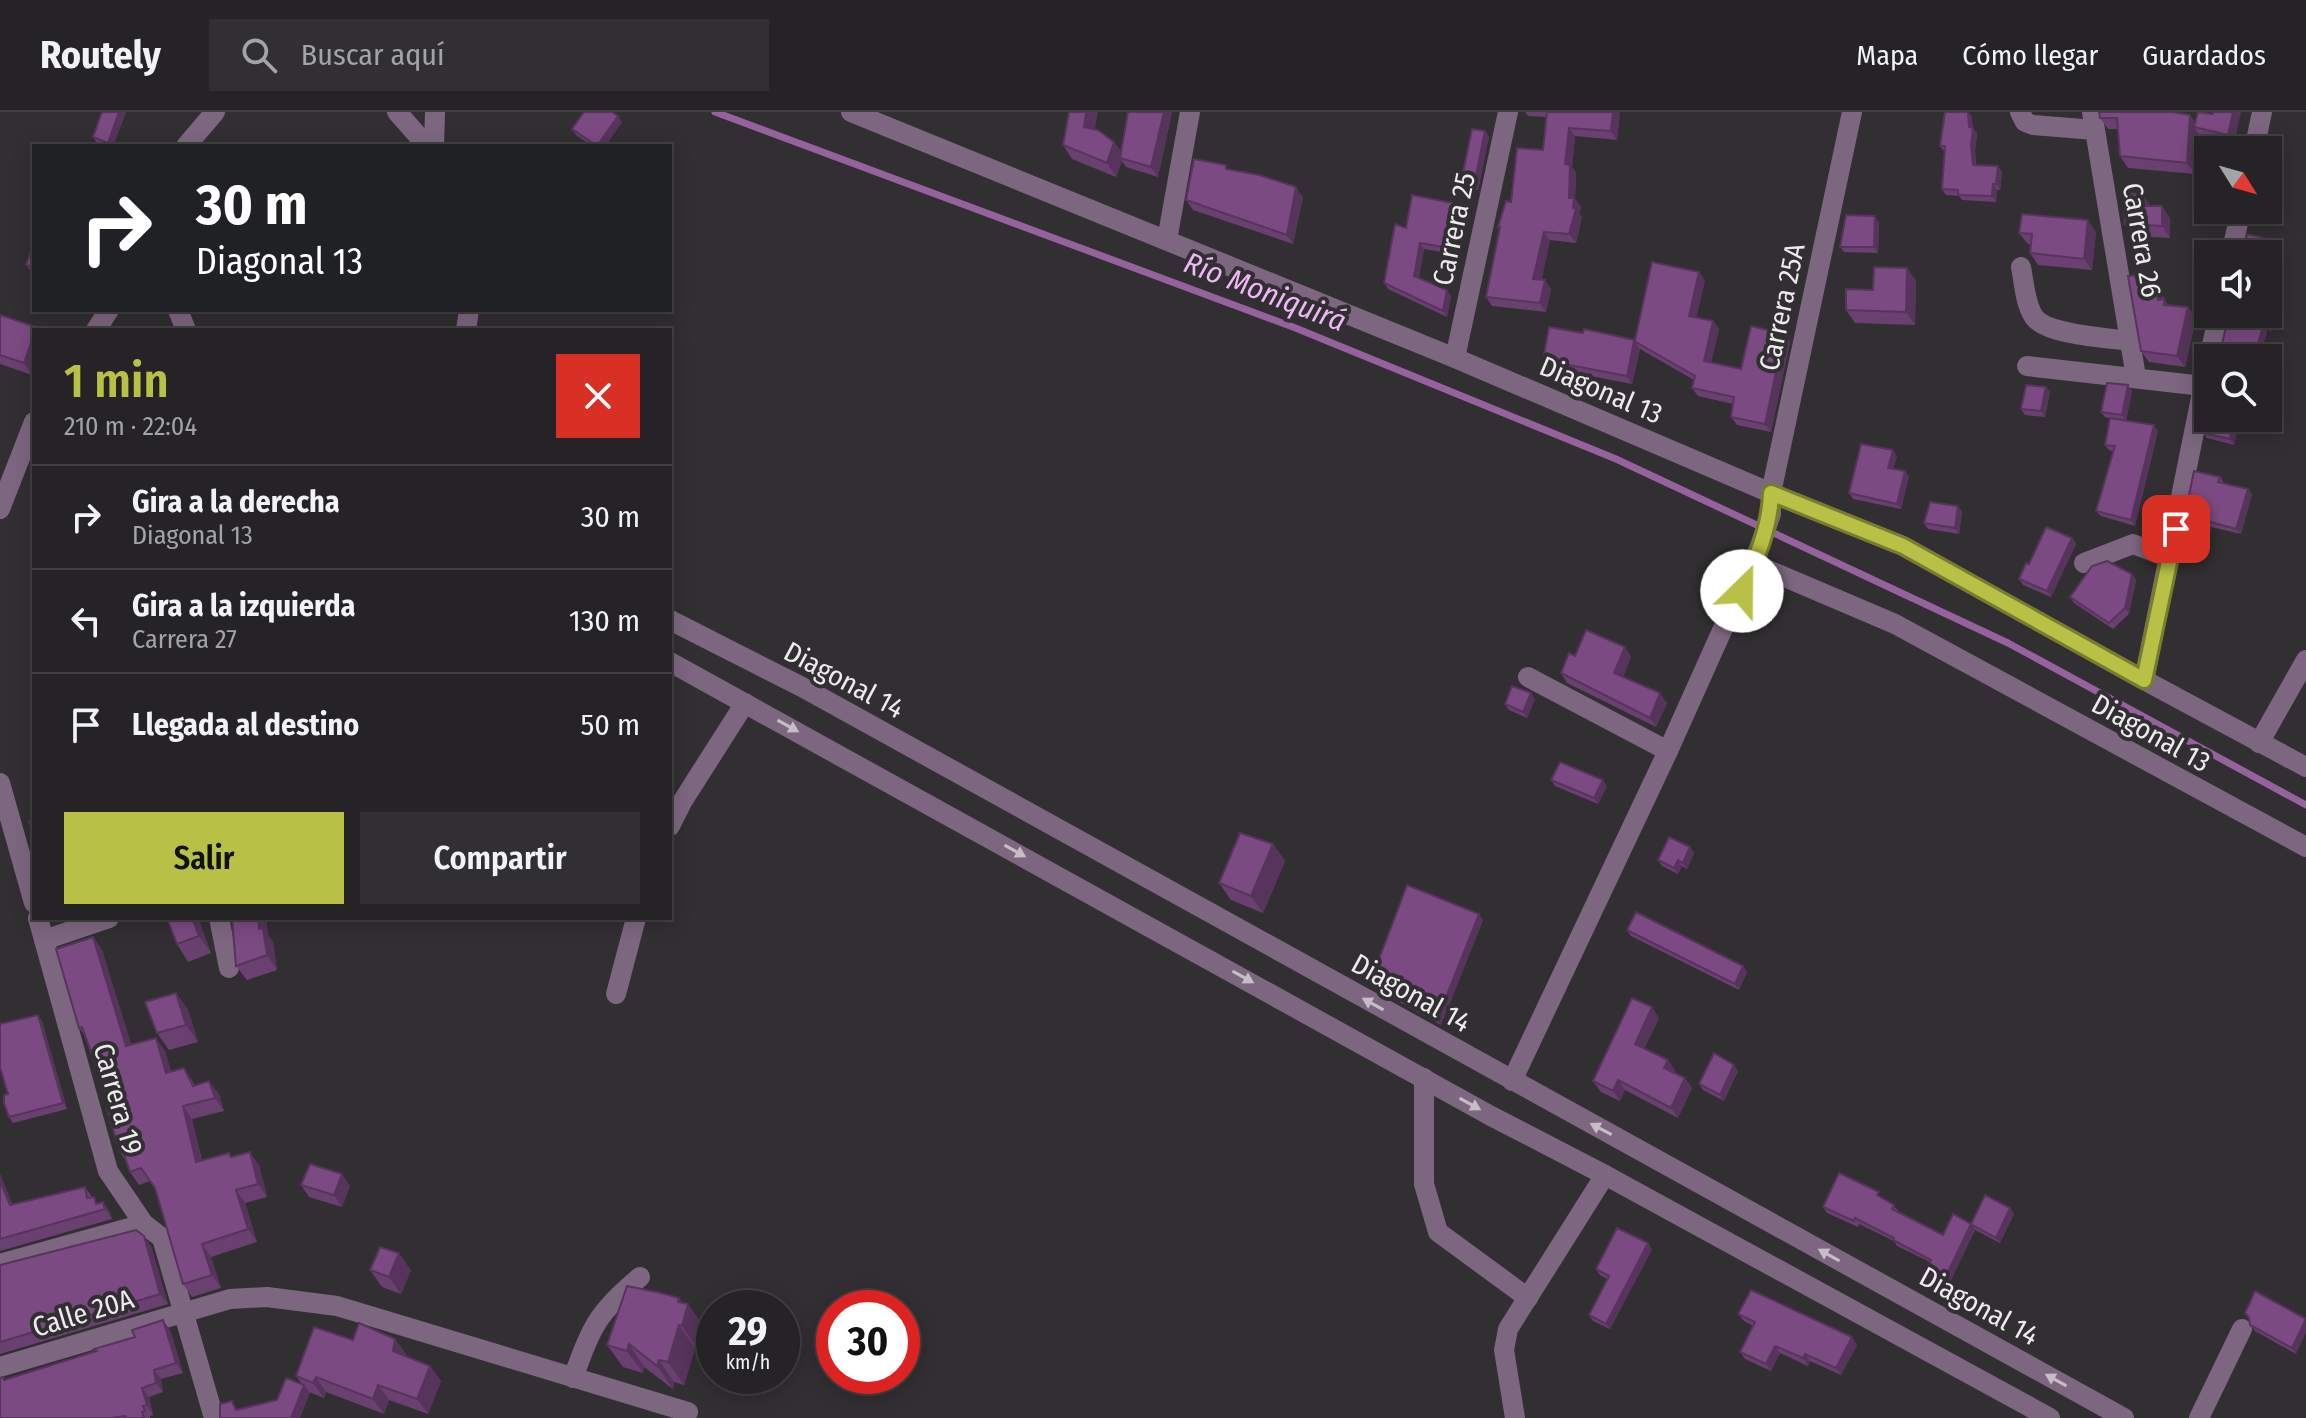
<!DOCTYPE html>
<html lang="es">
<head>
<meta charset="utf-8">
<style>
	:root { --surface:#252325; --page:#312f32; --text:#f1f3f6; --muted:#a3a4a7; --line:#424042; --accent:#b9c046 }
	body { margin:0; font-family:"Fira Sans Condensed",sans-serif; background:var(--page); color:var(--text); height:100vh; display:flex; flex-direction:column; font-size:30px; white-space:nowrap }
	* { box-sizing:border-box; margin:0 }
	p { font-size:26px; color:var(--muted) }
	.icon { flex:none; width:44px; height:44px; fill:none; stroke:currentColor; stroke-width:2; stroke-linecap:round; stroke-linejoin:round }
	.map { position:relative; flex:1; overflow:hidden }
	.sheet { position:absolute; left:32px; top:216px; width:640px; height:592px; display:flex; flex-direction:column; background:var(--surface); border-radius:0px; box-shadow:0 4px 20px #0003,0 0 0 2px var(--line) }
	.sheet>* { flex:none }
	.banner { position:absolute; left:32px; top:32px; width:640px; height:168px; border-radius:0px; box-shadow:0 4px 20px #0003,0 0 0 2px var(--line); background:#202124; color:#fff; overflow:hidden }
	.needle { width:52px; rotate:127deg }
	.controls { position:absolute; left:2194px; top:24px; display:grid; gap:16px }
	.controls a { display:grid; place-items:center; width:88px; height:88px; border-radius:0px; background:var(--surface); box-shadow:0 4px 20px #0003,0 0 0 2px var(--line); font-size:40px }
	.speed { position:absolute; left:696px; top:1178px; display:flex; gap:16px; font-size:40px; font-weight:700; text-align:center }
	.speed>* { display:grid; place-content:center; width:104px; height:104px; border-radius:50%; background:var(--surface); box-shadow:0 4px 20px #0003,0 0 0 2px var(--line); line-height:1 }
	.speed small { font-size:20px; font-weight:400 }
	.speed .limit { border:12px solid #d22; background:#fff; color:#111 }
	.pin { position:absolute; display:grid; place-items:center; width:68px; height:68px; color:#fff; margin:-34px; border-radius:16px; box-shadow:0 4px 12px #0006 }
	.me { position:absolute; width:88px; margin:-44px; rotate:23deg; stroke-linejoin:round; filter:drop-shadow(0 0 6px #0008) }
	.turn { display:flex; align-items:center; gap:28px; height:168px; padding:0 32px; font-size:36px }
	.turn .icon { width:104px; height:104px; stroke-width:2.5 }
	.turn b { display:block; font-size:56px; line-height:68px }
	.round { display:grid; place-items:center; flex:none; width:84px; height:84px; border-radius:0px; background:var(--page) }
	.head { display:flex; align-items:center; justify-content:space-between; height:136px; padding:0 32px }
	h1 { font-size:48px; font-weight:600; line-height:60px; color:var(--accent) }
	.primary-button { display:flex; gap:16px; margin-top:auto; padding:16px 32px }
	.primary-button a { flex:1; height:92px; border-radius:0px; background:var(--accent); color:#111; font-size:32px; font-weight:600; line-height:92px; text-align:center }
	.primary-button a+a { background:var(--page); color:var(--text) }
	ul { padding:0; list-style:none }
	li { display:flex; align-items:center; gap:24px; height:104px; padding:0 32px; border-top:2px solid var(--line) }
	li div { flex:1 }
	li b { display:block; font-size:30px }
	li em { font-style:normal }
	header { display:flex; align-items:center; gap:48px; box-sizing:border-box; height:112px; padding:0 40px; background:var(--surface); border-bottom:2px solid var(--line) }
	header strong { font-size:38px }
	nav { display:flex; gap:44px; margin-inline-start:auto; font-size:28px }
	.search { width:560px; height:72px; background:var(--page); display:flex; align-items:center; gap:20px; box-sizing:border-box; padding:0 28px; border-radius:0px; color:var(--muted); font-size:30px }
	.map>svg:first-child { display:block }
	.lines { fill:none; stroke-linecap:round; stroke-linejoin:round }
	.stream { stroke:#96629d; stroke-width:7 }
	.minor { stroke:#7d6780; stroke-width:20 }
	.wall { fill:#6a4070 }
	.shaded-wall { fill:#56345b }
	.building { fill:#7b4a82; stroke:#56345b; stroke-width:2 }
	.oneway { fill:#c6bdc7 }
	.route-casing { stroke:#787d2e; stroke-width:20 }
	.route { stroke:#b9c046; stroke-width:14 }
	.labels { text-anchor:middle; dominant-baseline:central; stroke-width:8; stroke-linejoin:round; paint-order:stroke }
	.street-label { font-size:28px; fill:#edebed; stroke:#312f31 }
	.water-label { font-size:30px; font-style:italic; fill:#f0b7f8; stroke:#312f31 }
</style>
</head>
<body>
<header>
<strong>Routely</strong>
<div class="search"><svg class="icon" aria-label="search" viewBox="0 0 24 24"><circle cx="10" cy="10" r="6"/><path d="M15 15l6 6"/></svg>Buscar aquí</div>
<nav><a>Mapa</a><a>Cómo llegar</a><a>Guardados</a></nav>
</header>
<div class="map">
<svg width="2306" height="1306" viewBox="0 0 2306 1306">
	<rect width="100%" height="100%" fill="#312f31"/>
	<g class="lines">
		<polyline class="stream" points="715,0 1293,215 1616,347 2008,531 2306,693"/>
		<g class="minor">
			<polyline points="397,0 427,34"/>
			<polyline points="851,0 1455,246 1771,381 1903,434 2144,568 2306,655"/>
			<polyline points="2020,0 2025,10 2033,13 2095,18"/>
			<polyline points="2092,0 2136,265"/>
			<polyline points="186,34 215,0"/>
			<polyline points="434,34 435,0"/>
			<polyline points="2254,38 2262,0"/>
			<polyline points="1167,128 1190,0"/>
			<polyline points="2231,142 2241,98"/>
			<path d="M2021,155C2024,170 2025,192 2034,205C2046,223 2109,226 2131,229"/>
			<polyline points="178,198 186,218"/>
			<polyline points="96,218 109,198"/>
			<polyline points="466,218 469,198"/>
			<polyline points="1455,246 1508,0"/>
			<polyline points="2209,246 2219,202"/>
			<polyline points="2027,254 2203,274"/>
			<polyline points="0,397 34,310"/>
			<polyline points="2084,451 2133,432 2170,446"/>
			<polyline points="1754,452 1895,512 2306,735"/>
			<polyline points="670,508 802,575 2124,1306"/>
			<polyline points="670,550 1491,1004 1605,1063 2050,1306"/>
			<polyline points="1528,565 1668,639"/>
			<polyline points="2144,568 2208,251"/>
			<polyline points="2259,631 2306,548"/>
			<polyline points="0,671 34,791"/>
			<polyline points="670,714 682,690 745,591"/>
			<polyline points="38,806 108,1059 144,1112 162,1126 214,1306"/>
			<polyline points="219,806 229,856"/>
			<polyline points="44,828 109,806"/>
			<polyline points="616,882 636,806"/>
			<polyline points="1424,966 1424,1072 1438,1120 1528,1186"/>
			<polyline points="1512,969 1668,639 1760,434 1771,402 1771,381 1852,0"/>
			<polyline points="0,1152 144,1112"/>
			<polyline points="0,1255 230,1187 267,1185 337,1194 688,1300"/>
			<path d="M573,1266C592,1214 597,1201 640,1165"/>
			<polyline points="1515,1306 1504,1238 1508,1217 1605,1063"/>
			<polyline points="2199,1306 2242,1217"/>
		</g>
	</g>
	<g class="wall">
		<polygon points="102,0 126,0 113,34 105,34 97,31 93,25"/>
		<polygon points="1128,0 1172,0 1158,65 1126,55 1122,49 1116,65 1072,47 1063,33 1095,17 1114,30 1121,39"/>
		<polygon points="1525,0 1620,0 1617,28 1575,24 1572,55 1576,61 1575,87 1581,95 1579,102 1582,105 1576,131 1550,128 1541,168 1551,177 1546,200 1492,194 1486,185 1500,118 1498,115 1511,90 1543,38 1546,5 1528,4"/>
		<polygon points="1968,0 1972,5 1972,16 1977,21 1975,39 1976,53 1998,54 2002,60 2000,78 1997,78 1996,90 1962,88 1959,84 1946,83 1942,77 1945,40 1940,34"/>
		<polygon points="2099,0 2195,10 2213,2 2213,0 2234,32 2200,24 2198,21 2195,62 2128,56 2120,44 2118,17 2108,17 2100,6"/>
		<polygon points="622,10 605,34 592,34 576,23 572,17"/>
		<polygon points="1485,19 1489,25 1478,78 1466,76 1461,70"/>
		<polygon points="1229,57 1303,85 1293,132 1193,98 1186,88"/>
		<polygon points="2150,93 2170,106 2170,126 2133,124 2125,112"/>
		<polygon points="1467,99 1459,143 1424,137 1419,166 1451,184 1447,205 1388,177 1384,171 1406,116"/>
		<polygon points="1879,110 1878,141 1844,140 1840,135"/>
		<polygon points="2096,120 2092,158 2038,153 2030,141 2031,133 2028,132 2019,121"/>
		<polygon points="34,132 34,160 30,158 26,153"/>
		<polygon points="1907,156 1916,169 1915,213 1855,211 1846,198"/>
		<polygon points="1705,168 1696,206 1713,209 1719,217 1711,250 1741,257 1784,222 1790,230 1771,320 1737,313 1731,305 1733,292 1698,284 1692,276 1694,268 1640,237 1632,272 1549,256 1543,248 1583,221 1635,228"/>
		<polygon points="2161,174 2164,187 2168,193 2188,195 2196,206 2185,255 2149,250 2141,239"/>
		<polygon points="0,203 32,263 0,252"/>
		<polygon points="2046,275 2050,280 2045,305 2025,303 2021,297"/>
		<polygon points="2132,279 2126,309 2158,319 2135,414 2101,404 2096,399 2113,339 2109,338 2105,333 2113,307 2105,305 2101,300"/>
		<polygon points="2208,306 2240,306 2234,333 2207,326 2203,321"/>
		<polygon points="1897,344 1893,357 1909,365 1901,397 1853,387 1849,381"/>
		<polygon points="2220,365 2224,371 2248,377 2252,382 2241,422 2211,415 2204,444 2183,439 2179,433"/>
		<polygon points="1958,394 1962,400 1959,422 1928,417 1924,411"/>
		<polygon points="2072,426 2076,432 2051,485 2023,473 2019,467 2029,452"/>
		<polygon points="2132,462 2136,468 2129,502 2113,517 2074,491 2070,485"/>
		<polygon points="1625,535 1631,545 1623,565 1667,591 1656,615 1567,571 1561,561 1575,544"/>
		<polygon points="1535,587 1527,606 1509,598 1505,592"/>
		<polygon points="1551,668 1607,674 1598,692 1555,674"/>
		<polygon points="1273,732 1285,749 1263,801 1231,788 1219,771"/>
		<polygon points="1690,735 1694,741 1687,757 1682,754 1678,762 1662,754 1658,748"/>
		<polygon points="167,806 198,806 211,841 188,850 177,832"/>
		<polygon points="232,806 266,806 268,823 273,830 277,858 247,868 236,854"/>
		<polygon points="1483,808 1441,913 1374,876 1370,871"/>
		<polygon points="1627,818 1743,854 1747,860 1739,878 1631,824"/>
		<polygon points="93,825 102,838 131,933 165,939 171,960 184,956 195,973 219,982 224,999 192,1007 202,1048 229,1041 232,1045 259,1053 267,1085 245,1091 257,1130 211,1145 221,1176 192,1185 183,1172 155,1076 150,1069 139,1073 130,1060 126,1049 120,1040 111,996 86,925 79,916"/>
		<polygon points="176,881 188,898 198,930 169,938 157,921"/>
		<polygon points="1659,906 1644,937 1675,958 1674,960 1685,966 1692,976 1678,1006 1625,978 1620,989 1601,980 1593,969"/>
		<polygon points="42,909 67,997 13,1011 9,1005 8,982"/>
		<polygon points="1738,959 1724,989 1703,978 1699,972"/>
		<polygon points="0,1062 12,1092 85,1075 92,1085 98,1092 103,1090 110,1100 112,1107 0,1139"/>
		<polygon points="301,1073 350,1074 342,1095 309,1085"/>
		<polygon points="1883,1086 1898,1098 1898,1100 1943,1123 1975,1118 1949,1172 1931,1162 1927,1156 1930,1150 1897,1134 1894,1129 1859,1112 1858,1115 1827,1101 1823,1095"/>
		<polygon points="2010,1096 2014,1102 2000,1131 1975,1118 1971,1112"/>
		<polygon points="151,1134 168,1192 0,1242 0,1153"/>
		<polygon points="1652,1137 1610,1217 1593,1209 1589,1203 1607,1167 1600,1163 1596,1157"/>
		<polygon points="370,1158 411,1158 401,1182 382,1175"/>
		<polygon points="682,1191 704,1214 697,1236 695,1236 684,1273 674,1270 673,1277 644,1255 643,1261 623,1255 607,1233"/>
		<polygon points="2245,1201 2306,1207 2296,1242 2255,1219 2250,1213 2249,1207"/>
		<polygon points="1738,1202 1857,1233 1841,1263 1810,1249 1808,1254 1780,1241 1771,1259 1745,1247 1740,1240 1753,1214 1744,1209"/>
		<polygon points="170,1218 183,1261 161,1267 163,1280 149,1285 153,1303 150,1304 150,1306 0,1306 5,1267 96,1240 94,1237"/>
		<polygon points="353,1228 406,1242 406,1244 430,1254 441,1269 428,1302 389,1288 384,1302 326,1280 324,1286 309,1280 310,1281 238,1298 277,1288 302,1272 296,1264"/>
	</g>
	<g class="shaded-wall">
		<polygon points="119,0 126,0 113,34 110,34 108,31"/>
		<polygon points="1086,0 1098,0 1093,28 1084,15"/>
		<polygon points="1164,0 1172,0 1158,65 1151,55"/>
		<polygon points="1613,0 1620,0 1617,28 1611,19"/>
		<polygon points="1968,0 1972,5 1973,17 1973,16 1977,21 1975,39 1977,59 1973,53"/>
		<polygon points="2233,0 2241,0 2234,32 2228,23"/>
		<polygon points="2190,3 2198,15 2194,15 2198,21 2195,62 2187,51"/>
		<polygon points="618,4 622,10 605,34 597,34"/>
		<polygon points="1569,16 1575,24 1572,55 1576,61 1575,87 1581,95 1579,102 1582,105 1576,131 1569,122 1569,86 1565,52"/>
		<polygon points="1485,19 1489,25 1478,78 1474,73"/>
		<polygon points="1114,30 1124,43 1120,46 1122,49 1116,65 1107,51"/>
		<polygon points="1998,54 2002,60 2000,78 1996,72"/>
		<polygon points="1993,72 1997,78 1996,90 1992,84"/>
		<polygon points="1296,75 1303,85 1293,132 1287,123"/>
		<polygon points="2142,82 2150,93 2151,105 2143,94"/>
		<polygon points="1463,93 1467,99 1459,143 1454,137"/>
		<polygon points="2162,94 2170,106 2170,126 2162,114"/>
		<polygon points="1875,104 1879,110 1878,141 1874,135"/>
		<polygon points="2088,108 2096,120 2092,158 2084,147"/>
		<polygon points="1544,120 1550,128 1540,176 1533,167"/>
		<polygon points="2276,129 2280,135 2268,187 2268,165"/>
		<polygon points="1420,131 1424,137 1418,170 1414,164"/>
		<polygon points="1907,156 1916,169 1915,213 1906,200"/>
		<polygon points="1699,160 1705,168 1695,212 1689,204"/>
		<polygon points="2153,162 2161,174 2164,188 2172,199 2158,188"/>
		<polygon points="1545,168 1551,177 1546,200 1540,191"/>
		<polygon points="1447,178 1451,184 1447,205 1443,199"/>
		<polygon points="2274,184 2278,190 2271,221 2267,215"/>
		<polygon points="2188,195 2196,206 2185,255 2177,244"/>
		<polygon points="1713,209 1719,217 1710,257 1704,249"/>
		<polygon points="2263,214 2267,220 2260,246 2254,246"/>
		<polygon points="34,222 34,257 32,263 24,251"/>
		<polygon points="1784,222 1790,230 1771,320 1765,312"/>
		<polygon points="1634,229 1640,237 1632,272 1627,264"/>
		<polygon points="2128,273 2132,279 2126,309 2122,303"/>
		<polygon points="2046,275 2050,280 2045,305 2041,299"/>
		<polygon points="2234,306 2240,306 2234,333 2230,327"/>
		<polygon points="2154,313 2158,319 2135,414 2131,408"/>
		<polygon points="1893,338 1897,344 1892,362 1888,356"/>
		<polygon points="1905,359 1909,365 1901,397 1897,392"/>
		<polygon points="2248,377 2252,382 2241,422 2236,417"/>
		<polygon points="1958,394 1962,400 1959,422 1955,416"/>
		<polygon points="2207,409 2211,415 2204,444 2200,438"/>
		<polygon points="2072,426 2076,432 2051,485 2047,479"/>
		<polygon points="2132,462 2136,468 2129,502 2125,496"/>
		<polygon points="1625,535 1631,545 1621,570 1614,561"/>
		<polygon points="1531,581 1535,587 1527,606 1523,600"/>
		<polygon points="1660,581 1667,591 1656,615 1650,606"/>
		<polygon points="1603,668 1607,674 1598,692 1594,686"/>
		<polygon points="1273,732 1285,749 1263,801 1251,784"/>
		<polygon points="1690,735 1694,741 1687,757 1683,751"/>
		<polygon points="1678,748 1682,754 1678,762 1674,756"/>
		<polygon points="1479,802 1483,808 1441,913 1437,908"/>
		<polygon points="192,806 198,806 211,841 199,824"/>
		<polygon points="258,806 266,806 268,823 273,830 277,858 267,843 259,817"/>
		<polygon points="93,825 102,838 136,947 126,934"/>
		<polygon points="1743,854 1747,860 1739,878 1735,872"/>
		<polygon points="176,881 188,898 198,930 186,913"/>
		<polygon points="1652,895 1659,906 1642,942 1635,932"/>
		<polygon points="38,903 42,909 67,997 63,991"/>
		<polygon points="156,926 165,939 175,974 166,961"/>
		<polygon points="1668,948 1675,958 1671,966 1664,956"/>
		<polygon points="1734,953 1738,959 1724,989 1720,983"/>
		<polygon points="1685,966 1692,976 1678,1006 1671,996"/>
		<polygon points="1618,968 1625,978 1620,989 1613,979"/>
		<polygon points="209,969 219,982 224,999 215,986"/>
		<polygon points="183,994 192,1007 205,1063 196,1050"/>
		<polygon points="250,1040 259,1053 267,1085 258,1072"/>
		<polygon points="0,1062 17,1103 10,1093 0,1069"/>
		<polygon points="342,1062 350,1074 342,1095 334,1083"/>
		<polygon points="236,1078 245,1091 257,1130 248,1117"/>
		<polygon points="103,1090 110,1100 112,1107 105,1097"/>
		<polygon points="2010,1096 2014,1102 2000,1131 1996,1126"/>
		<polygon points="1971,1112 1975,1118 1949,1172 1945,1166"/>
		<polygon points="144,1124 151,1134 168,1192 160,1182"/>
		<polygon points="1648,1131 1652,1137 1610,1217 1606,1212"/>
		<polygon points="202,1132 211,1145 221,1176 212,1163"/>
		<polygon points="399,1141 411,1158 401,1182 389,1165"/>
		<polygon points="679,1186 687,1197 688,1192 704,1214 697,1236 682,1214 678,1190"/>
		<polygon points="2306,1207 2306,1221 2296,1242 2292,1236"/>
		<polygon points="163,1208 170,1218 183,1261 176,1251"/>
		<polygon points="679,1213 695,1236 684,1273 668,1250"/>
		<polygon points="1852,1225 1857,1233 1841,1263 1836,1256"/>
		<polygon points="395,1227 406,1242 404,1254 393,1239"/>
		<polygon points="629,1232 644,1255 643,1261 627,1239"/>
		<polygon points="1775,1234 1780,1241 1771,1259 1766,1252"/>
		<polygon points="1805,1242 1810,1249 1808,1254 1803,1246"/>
		<polygon points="659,1248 674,1270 673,1277 657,1254"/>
		<polygon points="430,1254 441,1269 428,1302 417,1287"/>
		<polygon points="154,1258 161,1267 163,1280 156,1271"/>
		<polygon points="316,1265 326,1280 324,1286 313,1271"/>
		<polygon points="304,1273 310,1281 300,1306 291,1306"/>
		<polygon points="378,1273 389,1288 384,1302 373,1287"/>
		<polygon points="142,1276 149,1285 153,1303 147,1293"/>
	</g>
	<g class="building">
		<polygon points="102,0 119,0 108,31 93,25"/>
		<polygon points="584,0 612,0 618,4 597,34 572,17"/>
		<polygon points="1069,0 1086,0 1084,15 1098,18 1114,30 1107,51 1063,33"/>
		<polygon points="1128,0 1164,0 1151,55 1120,46"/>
		<polygon points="1547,0 1613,0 1611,19 1569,16 1565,52 1570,53 1569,86 1574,86 1573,96 1576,96 1569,122 1544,120 1533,167 1545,168 1540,191 1486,185 1500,115 1498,115 1506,89 1511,90 1517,36 1543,38"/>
		<polygon points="1945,0 1968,0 1969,15 1973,16 1971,34 1973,53 1998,54 1996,72 1993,72 1992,84 1958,83 1958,78 1942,77 1945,34 1940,34"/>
		<polygon points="2099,0 2172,0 2190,3 2187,51 2120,44 2117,6 2100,6"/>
		<polygon points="2198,0 2213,2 2213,0 2233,0 2228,23 2194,15"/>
		<polygon points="1472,17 1485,19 1474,73 1461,70"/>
		<polygon points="1194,47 1226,53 1226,57 1259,63 1296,75 1287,123 1186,88"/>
		<polygon points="2123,81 2142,82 2143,94 2162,94 2162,114 2125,112"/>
		<polygon points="1412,83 1463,93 1454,137 1420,131 1414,164 1447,178 1443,199 1384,171 1395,112 1406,116"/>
		<polygon points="2022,102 2088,108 2084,147 2030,141 2032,122 2019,121"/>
		<polygon points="1846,103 1875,104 1874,135 1840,135"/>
		<polygon points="2247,122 2276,129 2268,165 2268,142 2243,142"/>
		<polygon points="34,132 34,155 26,153"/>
		<polygon points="1652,150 1699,160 1689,204 1713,209 1704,249 1741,257 1751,214 1784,222 1765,312 1731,305 1734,285 1692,276 1695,264 1634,229 1627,264 1543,248 1549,215 1583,221 1584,217 1635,228"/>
		<polygon points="1874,155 1907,156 1906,200 1846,198 1846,177 1873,178"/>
		<polygon points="2153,162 2158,188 2164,187 2164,193 2188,195 2177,244 2141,239 2128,164"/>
		<polygon points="2268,183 2274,184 2267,215 2263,214 2254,246 2219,246 2227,210 2234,212 2236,202 2268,202"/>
		<polygon points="0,203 36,215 35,218 34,218 34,222 24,251 0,243"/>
		<polygon points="2107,271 2128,273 2122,303 2101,300"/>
		<polygon points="2026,273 2046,275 2041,299 2021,297"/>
		<polygon points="2208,297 2208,306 2234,306 2230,327 2203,321"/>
		<polygon points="2110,306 2154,313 2131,408 2096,399 2115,334 2105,333"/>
		<polygon points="1861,332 1893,338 1888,356 1905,359 1897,392 1849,381"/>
		<polygon points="2194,359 2220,365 2218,370 2248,377 2236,417 2207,409 2200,438 2179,433"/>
		<polygon points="1930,390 1958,394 1955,416 1924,411"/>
		<polygon points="2046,415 2072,426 2047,479 2019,467 2026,451 2029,452"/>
		<polygon points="2107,449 2132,462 2125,496 2109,511 2070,485 2092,454"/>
		<polygon points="1586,518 1625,535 1614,561 1660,581 1650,606 1561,561 1569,541 1575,544"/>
		<polygon points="1512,574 1531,581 1523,600 1505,592"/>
		<polygon points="1560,650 1603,668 1594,686 1551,668"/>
		<polygon points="34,708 34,724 29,709"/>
		<polygon points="1240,721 1273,732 1251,784 1219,771"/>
		<polygon points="1669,725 1690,735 1683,751 1678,748 1674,756 1658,748"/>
		<polygon points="1407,773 1479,802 1437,908 1370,871"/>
		<polygon points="1636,800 1743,854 1735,872 1627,818"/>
		<polygon points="167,806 192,806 199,824 177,832"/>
		<polygon points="232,806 258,806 259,817 263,816 267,843 236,854"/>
		<polygon points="93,825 126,934 156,926 166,961 184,956 193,974 209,969 215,986 183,994 196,1050 229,1041 231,1045 250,1040 258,1072 236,1078 248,1117 202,1132 212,1163 183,1172 155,1076 141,1056 130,1060 123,1039 120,1040 107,997 111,996 82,915 79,916 56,837"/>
		<polygon points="176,881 186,913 157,921 145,890"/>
		<polygon points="1632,886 1652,895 1635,932 1668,948 1664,956 1685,966 1671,996 1618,968 1613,979 1593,969"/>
		<polygon points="38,903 63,991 9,1005 4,991 4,983 8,982 0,955 0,912"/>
		<polygon points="1714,941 1734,953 1720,983 1699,972"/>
		<polygon points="310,1052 342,1062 334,1083 301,1073"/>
		<polygon points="1839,1061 1879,1080 1877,1083 1894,1093 1892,1097 1943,1123 1953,1102 1971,1112 1945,1166 1927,1156 1931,1148 1893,1128 1894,1126 1855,1106 1854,1109 1823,1095"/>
		<polygon points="0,1069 10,1093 85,1075 87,1086 94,1085 96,1092 103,1090 105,1097 0,1127"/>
		<polygon points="1985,1083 2010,1096 1996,1126 1971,1112"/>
		<polygon points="1617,1116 1648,1131 1606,1212 1589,1203 1609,1164 1596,1157"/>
		<polygon points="136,1118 144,1124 160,1182 0,1230 0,1153"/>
		<polygon points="380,1135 399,1141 389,1165 370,1158"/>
		<polygon points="627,1174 661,1181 679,1186 678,1190 688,1192 682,1214 679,1213 668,1250 659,1248 657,1254 629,1232 627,1239 607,1233"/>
		<polygon points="1751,1178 1852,1225 1836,1256 1805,1242 1803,1246 1775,1234 1766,1252 1740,1240 1755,1210 1738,1202"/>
		<polygon points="2255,1179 2306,1207 2292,1236 2250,1213 2249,1205 2245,1201"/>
		<polygon points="163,1208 176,1251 154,1258 156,1271 142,1276 147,1293 143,1294 145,1299 142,1300 144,1306 126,1306 125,1304 110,1306 0,1306 0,1266 3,1265 4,1268 97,1239 94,1237 135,1225 132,1218"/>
		<polygon points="359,1211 395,1227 393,1239 430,1254 417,1287 378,1273 373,1287 316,1265 313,1271 296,1264 314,1215 353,1228"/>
		<polygon points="286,1266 304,1273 291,1306 220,1306 220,1292 232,1289 236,1298 277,1288"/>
	</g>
	<defs><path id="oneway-solid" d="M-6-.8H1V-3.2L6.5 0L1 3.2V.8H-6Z" transform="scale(2)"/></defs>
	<g class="oneway">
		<use href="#oneway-solid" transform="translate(788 614) rotate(29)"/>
		<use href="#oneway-solid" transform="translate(1015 739) rotate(29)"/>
		<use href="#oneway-solid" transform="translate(1243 865) rotate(29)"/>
		<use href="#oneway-solid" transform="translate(1373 892) rotate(-151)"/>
		<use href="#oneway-solid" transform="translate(1470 992) rotate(29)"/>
		<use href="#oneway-solid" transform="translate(1601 1017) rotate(-152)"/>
		<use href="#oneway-solid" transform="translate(1829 1143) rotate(-151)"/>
		<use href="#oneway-solid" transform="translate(2056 1268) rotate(-151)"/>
	</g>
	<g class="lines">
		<defs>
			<path id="route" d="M1742,479C1756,447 1770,416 1771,381L1903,434L2144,568L2176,417"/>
		</defs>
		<use href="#route" class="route-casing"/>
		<use href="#route" class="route"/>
	</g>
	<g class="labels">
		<g class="street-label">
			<text transform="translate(1454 117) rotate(-78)">Carrera 25</text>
			<text transform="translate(2142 128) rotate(80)">Carrera 26</text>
			<text transform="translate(1782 195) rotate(-78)">Carrera 25A</text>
			<text transform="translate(1601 278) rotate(23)">Diagonal 13</text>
			<text transform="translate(844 568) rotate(28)">Diagonal 14</text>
			<text transform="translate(2151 621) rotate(29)">Diagonal 13</text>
			<text transform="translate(1411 881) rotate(29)">Diagonal 14</text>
			<text transform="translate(118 987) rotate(74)">Carrera 19</text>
			<text transform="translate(1979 1194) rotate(29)">Diagonal 14</text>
			<text transform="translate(83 1201) rotate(-17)">Calle 20A</text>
		</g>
		<g class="water-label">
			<text transform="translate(1265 180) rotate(21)">Río Moniquirá</text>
		</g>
	</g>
</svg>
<div class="controls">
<a><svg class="needle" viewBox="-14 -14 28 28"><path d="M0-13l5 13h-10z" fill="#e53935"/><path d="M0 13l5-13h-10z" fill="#a3a4a7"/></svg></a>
<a><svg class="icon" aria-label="sound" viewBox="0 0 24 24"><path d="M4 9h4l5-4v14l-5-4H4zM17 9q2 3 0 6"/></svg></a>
<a><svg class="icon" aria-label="search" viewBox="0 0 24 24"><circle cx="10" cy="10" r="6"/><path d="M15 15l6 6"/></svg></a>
</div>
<div class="speed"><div>29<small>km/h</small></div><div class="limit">30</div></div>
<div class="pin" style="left:2176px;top:417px;background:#d93025"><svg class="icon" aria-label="arrive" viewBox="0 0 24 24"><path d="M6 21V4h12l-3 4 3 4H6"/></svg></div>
<svg class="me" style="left:1742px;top:479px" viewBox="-20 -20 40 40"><circle r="19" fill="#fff"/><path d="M0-13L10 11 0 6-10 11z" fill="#b9c046"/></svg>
<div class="banner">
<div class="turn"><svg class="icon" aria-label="right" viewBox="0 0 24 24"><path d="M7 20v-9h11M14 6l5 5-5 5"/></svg><div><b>30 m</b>Diagonal 13</div></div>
</div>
<section class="sheet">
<div class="head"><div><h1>1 min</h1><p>210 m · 22:04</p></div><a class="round" style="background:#d93025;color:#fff"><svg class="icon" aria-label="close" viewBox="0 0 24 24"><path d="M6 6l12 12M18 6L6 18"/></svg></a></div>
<ul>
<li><svg class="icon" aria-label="right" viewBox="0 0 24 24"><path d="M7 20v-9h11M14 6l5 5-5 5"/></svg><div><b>Gira a la derecha</b><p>Diagonal 13</p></div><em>30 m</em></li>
<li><svg class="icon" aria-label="left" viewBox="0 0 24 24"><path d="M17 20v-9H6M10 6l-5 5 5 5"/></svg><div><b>Gira a la izquierda</b><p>Carrera 27</p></div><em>130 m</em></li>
<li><svg class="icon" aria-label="arrive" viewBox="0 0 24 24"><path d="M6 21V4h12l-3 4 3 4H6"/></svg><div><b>Llegada al destino</b></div><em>50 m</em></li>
</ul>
<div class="primary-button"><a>Salir</a><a>Compartir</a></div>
</section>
</div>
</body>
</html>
